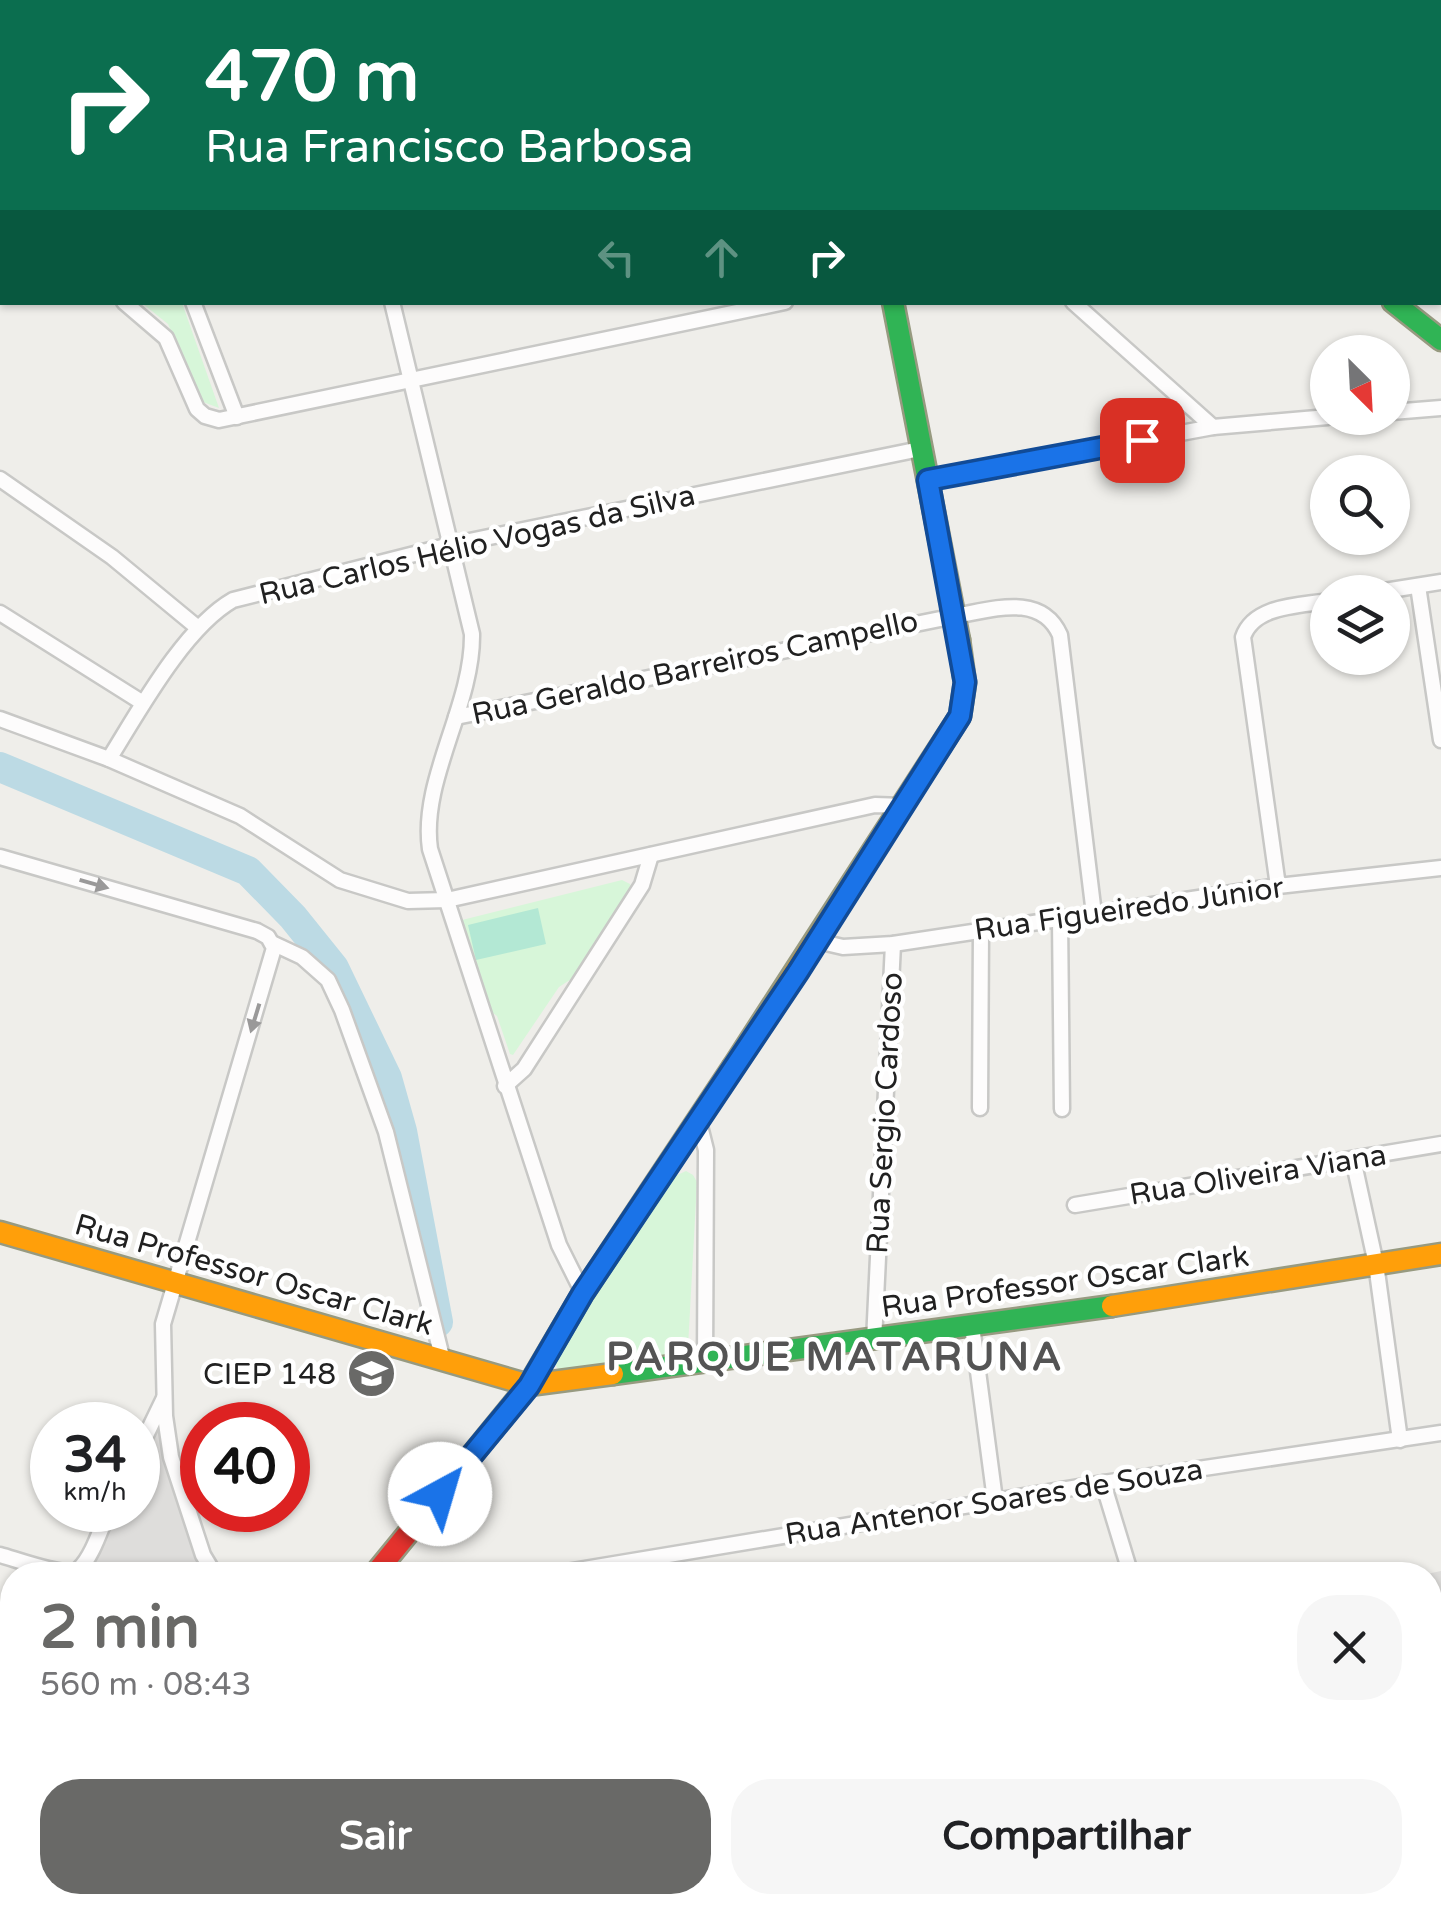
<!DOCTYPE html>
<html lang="pt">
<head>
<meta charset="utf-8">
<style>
	:root { --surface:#fff; --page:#f6f6f6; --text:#202124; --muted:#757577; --accent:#696967 }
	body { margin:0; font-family:"Varela Round",sans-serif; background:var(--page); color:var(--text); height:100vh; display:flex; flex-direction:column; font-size:38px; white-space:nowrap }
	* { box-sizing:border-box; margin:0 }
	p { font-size:32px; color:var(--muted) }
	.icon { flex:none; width:55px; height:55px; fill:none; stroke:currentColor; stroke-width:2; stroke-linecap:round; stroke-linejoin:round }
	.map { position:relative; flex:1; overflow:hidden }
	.panel { position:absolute; left:0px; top:1562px; width:1442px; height:352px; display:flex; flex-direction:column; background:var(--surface); border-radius:40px 40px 0 0; box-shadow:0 2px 8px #0004 }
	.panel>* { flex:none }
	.hud { position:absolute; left:0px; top:0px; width:1442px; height:305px; box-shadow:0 2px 8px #0004; background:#0b6e4f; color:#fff; overflow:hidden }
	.needle { width:65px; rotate:156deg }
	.fabs { position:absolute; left:1310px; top:335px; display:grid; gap:20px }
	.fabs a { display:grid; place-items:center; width:100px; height:100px; border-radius:50%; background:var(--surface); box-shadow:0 2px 8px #0004; font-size:50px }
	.speed { position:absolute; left:30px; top:1402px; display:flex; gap:20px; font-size:50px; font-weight:700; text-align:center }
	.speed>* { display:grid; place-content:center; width:130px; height:130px; border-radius:50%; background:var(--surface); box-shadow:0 2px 8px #0004; line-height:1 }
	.speed small { font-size:25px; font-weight:400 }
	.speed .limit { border:15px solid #d22; background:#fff; color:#111 }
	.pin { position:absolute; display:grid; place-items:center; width:85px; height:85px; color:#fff; margin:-42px; border-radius:20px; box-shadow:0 5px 15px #0006 }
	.me { position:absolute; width:110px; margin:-55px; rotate:39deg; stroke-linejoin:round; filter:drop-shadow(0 0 8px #0008) }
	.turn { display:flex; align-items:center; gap:35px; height:210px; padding:0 40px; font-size:45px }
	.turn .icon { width:130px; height:130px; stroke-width:2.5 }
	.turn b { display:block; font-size:70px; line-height:85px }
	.lanes { display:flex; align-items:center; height:95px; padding:0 40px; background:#0003; justify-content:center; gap:50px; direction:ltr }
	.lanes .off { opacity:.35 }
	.round { display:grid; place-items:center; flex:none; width:105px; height:105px; border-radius:40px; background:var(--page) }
	.head { display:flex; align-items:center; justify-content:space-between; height:170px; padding:0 40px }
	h1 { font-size:60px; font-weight:700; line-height:75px; color:var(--accent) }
	.action { display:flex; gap:20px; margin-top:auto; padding:20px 40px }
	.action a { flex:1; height:115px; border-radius:40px; background:var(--accent); color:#fff; font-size:40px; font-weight:700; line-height:115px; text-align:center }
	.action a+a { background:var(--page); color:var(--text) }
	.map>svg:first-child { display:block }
	.residential { fill:#dedddb }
	.park { fill:#d7f6d9 }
	.pitch { fill:#b3e8d4 }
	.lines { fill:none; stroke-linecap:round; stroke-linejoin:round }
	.river { stroke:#bcdae4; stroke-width:30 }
	.street-casing { stroke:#c8c8c6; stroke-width:19 }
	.fast-casing { stroke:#979a80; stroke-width:25 }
	.slow-casing { stroke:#979a80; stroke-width:25 }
	.jam-casing { stroke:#979a80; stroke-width:25 }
	.street { stroke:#fdfcfc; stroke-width:14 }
	.fast { stroke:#30b455; stroke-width:20 }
	.slow { stroke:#ff9f0a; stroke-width:20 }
	.jam { stroke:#e5322d; stroke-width:20 }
	.oneway { fill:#9a9999 }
	.route-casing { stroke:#114b97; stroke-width:25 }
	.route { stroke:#1a73e8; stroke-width:18 }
	.labels { text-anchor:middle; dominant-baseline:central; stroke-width:9; stroke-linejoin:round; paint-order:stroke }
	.street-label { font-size:30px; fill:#212121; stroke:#fff }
	.poi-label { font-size:30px; fill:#212121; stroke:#fff; text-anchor:end }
	.district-label { font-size:40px; font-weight:bold; letter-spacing:2.5px; fill:#545454; stroke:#fff }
</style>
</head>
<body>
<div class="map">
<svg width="1441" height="1914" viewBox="0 0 1441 1914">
	<rect width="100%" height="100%" fill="#efeeea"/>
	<g class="residential">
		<polygon points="161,1411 213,1575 82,1575 114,1510 138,1510 138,1461"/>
		<polygon points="1441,1571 1441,1914 1240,1914 1237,1903 1430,1902 1430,1575 1422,1575"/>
		<polygon points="12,1671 12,1850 0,1851 0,1688"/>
		<polygon points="407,1903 502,1903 512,1914 446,1914"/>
	</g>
	<g class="park">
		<polygon points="142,303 182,303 219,408 203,402 168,324"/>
		<polygon points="622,880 630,884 633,892 579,974 559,987 513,1055 510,1054 497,1016 486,1008 460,924 462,920"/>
		<polygon points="686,1171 693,1175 697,1182 688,1347 680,1353 563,1371 557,1368 554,1358 675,1176"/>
	</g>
	<polygon class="pitch" points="538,908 546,944 476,960 468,925"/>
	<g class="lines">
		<g class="river">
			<polyline points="0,767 248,871 293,917 334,968 387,1078 402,1131 438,1322"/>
			<polyline points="0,1886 12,1884"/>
			<polyline points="295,1902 331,1914"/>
		</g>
		<defs>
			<g id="street">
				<polyline points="373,2 373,0"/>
				<polyline points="1198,2 1201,0"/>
				<polyline points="1440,37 1441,36"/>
				<polyline points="1440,163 1441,162"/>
				<polyline points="0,206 2,208"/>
				<polyline points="124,302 166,338 197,409 205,416 219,420 785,302"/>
				<polyline points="193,302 237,417"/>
				<path d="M392,302L472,634C473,706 420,780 430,849L559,1245L583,1293"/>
				<polyline points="1073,302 1213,427"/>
				<polyline points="1392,412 1441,408"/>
				<polyline points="0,479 112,557 198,628"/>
				<polyline points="928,480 1213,427 1328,417"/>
				<polyline points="1418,586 1441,740"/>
				<polyline points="1378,592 1441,582"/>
				<polyline points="0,613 143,703"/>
				<path d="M456,717L955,616C991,610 1041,592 1060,635L1094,914"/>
				<polyline points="0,719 109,759 240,816 340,880 408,901 447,900 875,805 904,806"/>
				<path d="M109,759C139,711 184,628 233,600L450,545L920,449"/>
				<polyline points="0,857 257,931 268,937 274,948 163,1324 165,1416 171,1457 203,1555 215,1575"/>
				<path d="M1278,886L1243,637C1254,605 1299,606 1328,601"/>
				<polyline points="1060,919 1062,1109"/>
				<polyline points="817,941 843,947 893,944 1278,886 1441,868"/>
				<polyline points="272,943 302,957 328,980 342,1010 386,1132 443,1361"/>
				<polyline points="505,1086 524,1069 642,885 651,855"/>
				<polyline points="980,1108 981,930"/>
				<polyline points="699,1122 706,1150 705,1364"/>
				<polyline points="1353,1159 1376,1264 1400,1440"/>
				<polyline points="1075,1205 1441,1144"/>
				<polyline points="972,1326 995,1500"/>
				<polyline points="874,1341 893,944"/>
				<polyline points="138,1452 164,1398"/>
				<polyline points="1103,1483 1131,1575"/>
				<path d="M0,1555C16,1559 67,1579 79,1569C93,1556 101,1527 109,1510"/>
				<polyline points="548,1575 1103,1483 1441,1433"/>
				<polyline points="1430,1645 1441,1643"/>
				<polyline points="1430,1772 1441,1768"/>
				<polyline points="0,1856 12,1854"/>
				<polyline points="0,1899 12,1896"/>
				<polyline points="232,1902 265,1914"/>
				<polyline points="377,1902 410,1914"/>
				<polyline points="520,1902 528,1914"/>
				<polyline points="1111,1902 1113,1914"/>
				<polyline points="1227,1902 1230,1914"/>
				<polyline points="571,1914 642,1902"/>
			</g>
			<g id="fast">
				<polyline points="63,0 67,2"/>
				<polyline points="893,302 959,640"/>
				<polyline points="1393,302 1441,340"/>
				<polyline points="613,1374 1112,1306"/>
			</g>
			<g id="slow">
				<polyline points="733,1067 960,716 965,683 959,640"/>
				<polyline points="0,1232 529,1385 613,1374"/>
				<polyline points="1112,1306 1441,1254"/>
			</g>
			<g id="jam">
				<polyline points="988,0 990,2"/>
				<polyline points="1013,2 1016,0"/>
				<polyline points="374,1575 529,1385 583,1293 733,1067"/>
			</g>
		</defs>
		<use href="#street" class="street-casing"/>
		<use href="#fast" class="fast-casing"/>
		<use href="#slow" class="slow-casing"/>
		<use href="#jam" class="jam-casing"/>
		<use href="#street" class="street"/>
		<use href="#fast" class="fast"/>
		<use href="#slow" class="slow"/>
		<use href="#jam" class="jam"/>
	</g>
	<defs><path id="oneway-solid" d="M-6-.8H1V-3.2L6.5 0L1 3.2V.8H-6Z" transform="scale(2.5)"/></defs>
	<g class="oneway">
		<use href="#oneway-solid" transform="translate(94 884) rotate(16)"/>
		<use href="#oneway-solid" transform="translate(255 1018) rotate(107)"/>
	</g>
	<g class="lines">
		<defs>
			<polyline id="route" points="440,1494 529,1386 583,1293 798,972 960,716 965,682 928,480 1142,440"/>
		</defs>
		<use href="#route" class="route-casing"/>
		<use href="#route" class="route"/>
	</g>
	<defs>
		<symbol id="school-disc" viewBox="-11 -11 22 22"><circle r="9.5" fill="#696967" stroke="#fff"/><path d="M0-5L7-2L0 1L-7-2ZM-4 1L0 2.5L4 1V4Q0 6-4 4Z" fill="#fff"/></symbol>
	</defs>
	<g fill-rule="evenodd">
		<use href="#school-disc" x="344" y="1346" width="55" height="55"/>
	</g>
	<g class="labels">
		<g class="street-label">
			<text transform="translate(477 545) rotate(-13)">Rua Carlos Hélio Vogas da Silva</text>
			<text transform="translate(695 668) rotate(-12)">Rua Geraldo Barreiros Campello</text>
			<text transform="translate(1129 909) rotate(-8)">Rua Figueiredo Júnior</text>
			<text transform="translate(885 1113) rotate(-87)">Rua Sergio Cardoso</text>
			<text transform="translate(1258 1175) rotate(-9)">Rua Oliveira Viana</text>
			<text transform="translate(254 1275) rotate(16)">Rua Professor Oscar Clark</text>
			<text transform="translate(1065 1282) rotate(-8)">Rua Professor Oscar Clark</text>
			<text transform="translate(994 1502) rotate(-9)">Rua Antenor Soares de Souza</text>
		</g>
		<g class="poi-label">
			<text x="336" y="1374">CIEP 148</text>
		</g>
		<g class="district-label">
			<text x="835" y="1357">PARQUE MATARUNA</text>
		</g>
	</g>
</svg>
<div class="fabs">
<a><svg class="needle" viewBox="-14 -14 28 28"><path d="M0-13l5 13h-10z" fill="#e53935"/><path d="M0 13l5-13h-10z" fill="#757577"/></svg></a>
<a><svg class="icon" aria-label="search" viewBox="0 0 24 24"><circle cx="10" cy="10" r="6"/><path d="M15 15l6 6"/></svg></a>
<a><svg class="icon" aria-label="layers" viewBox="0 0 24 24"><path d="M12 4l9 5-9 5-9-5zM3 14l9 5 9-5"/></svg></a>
</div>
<div class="speed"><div>34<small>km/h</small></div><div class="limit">40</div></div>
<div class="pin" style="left:1142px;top:440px;background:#d93025"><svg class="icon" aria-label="arrive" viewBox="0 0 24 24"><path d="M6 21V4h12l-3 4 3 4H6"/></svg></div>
<svg class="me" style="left:440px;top:1494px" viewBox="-20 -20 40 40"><circle r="19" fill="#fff"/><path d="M0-13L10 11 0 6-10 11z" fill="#1a73e8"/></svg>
<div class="hud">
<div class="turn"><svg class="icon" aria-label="right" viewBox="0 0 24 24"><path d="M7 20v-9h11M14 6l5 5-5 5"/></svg><div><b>470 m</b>Rua Francisco Barbosa</div></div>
<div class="lanes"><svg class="icon off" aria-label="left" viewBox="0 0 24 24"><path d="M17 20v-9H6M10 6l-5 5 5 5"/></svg><svg class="icon off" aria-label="ahead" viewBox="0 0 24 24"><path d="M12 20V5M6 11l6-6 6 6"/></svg><svg class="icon" aria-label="right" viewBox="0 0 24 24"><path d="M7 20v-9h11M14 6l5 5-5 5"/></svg></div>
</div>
<section class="panel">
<div class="head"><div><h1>2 min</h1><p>560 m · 08:43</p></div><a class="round"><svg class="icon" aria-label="close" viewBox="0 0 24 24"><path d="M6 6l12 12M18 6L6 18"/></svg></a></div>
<div class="action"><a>Sair</a><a>Compartilhar</a></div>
</section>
</div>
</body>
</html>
